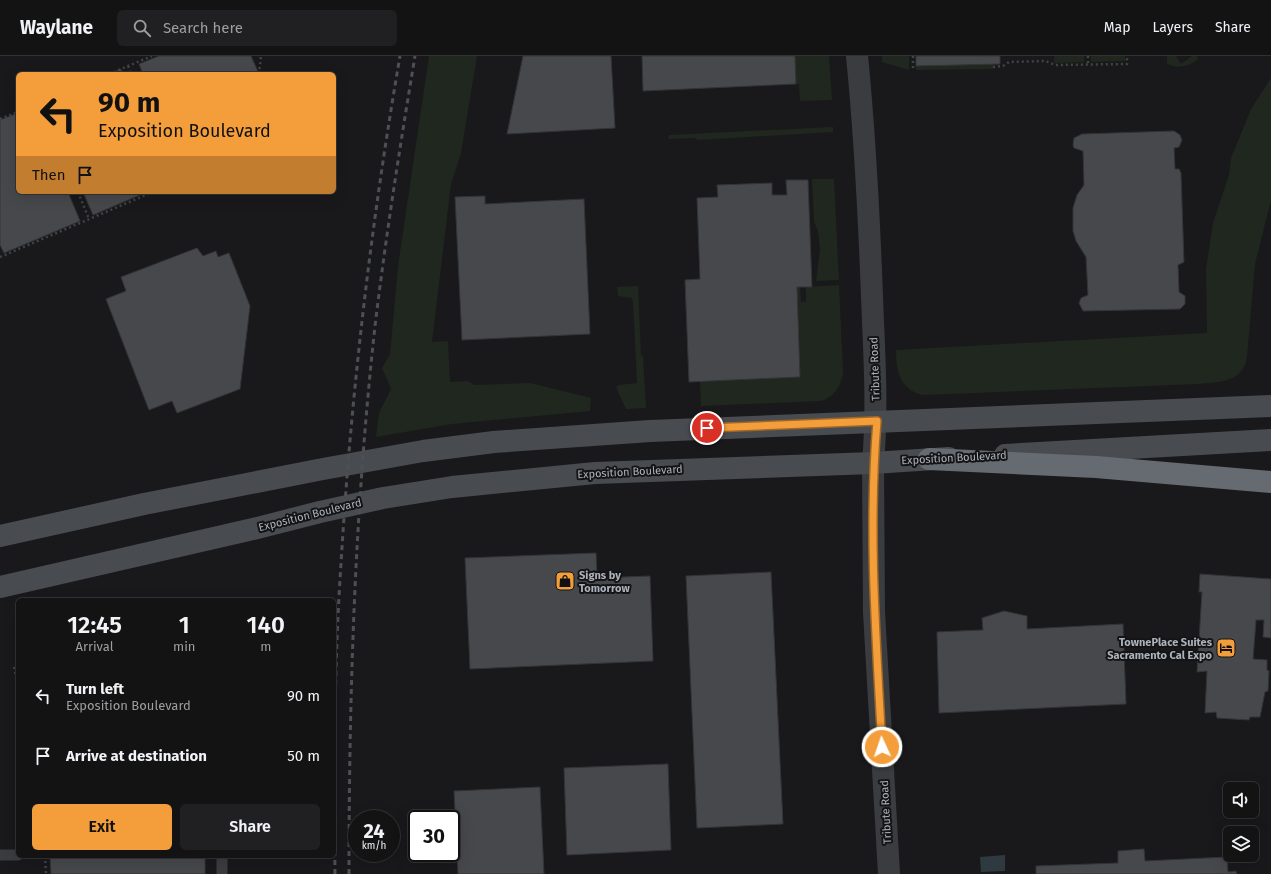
<!DOCTYPE html>
<html lang="en">
<head>
<meta charset="utf-8">
<style>
	:root { --surface:#131314; --page:#202022; --text:#f1f3f6; --muted:#9d9ea0; --line:#323234; --accent:#f39e3a }
	body { margin:0; font-family:"Fira Sans",sans-serif; background:var(--page); color:var(--text); height:100vh; display:flex; flex-direction:column; font-size:15px; white-space:nowrap }
	* { box-sizing:border-box; margin:0 }
	p { font-size:13px; color:var(--muted) }
	.icon { flex:none; width:22px; height:22px; fill:none; stroke:currentColor; stroke-width:2; stroke-linecap:round; stroke-linejoin:round }
	.map { position:relative; flex:1; overflow:hidden }
	.sheet { position:absolute; left:16px; top:542px; width:320px; height:260px; display:flex; flex-direction:column; background:var(--surface); border-radius:6px; box-shadow:0 4px 16px #0002,0 0 0 1px var(--line) }
	.sheet>* { flex:none }
	.banner { position:absolute; left:16px; top:16px; width:320px; height:122px; border-radius:6px; box-shadow:0 4px 16px #0002,0 0 0 1px var(--line); background:#f39e3a; color:#111; overflow:hidden }
	.controls { position:absolute; left:1223px; top:726px; display:grid; gap:8px }
	.controls a { display:grid; place-items:center; width:36px; height:36px; border-radius:6px; background:var(--surface); box-shadow:0 4px 16px #0002,0 0 0 1px var(--line); font-size:20px }
	.speed { position:absolute; left:348px; top:754px; display:flex; gap:8px; font-size:20px; font-weight:700; text-align:center }
	.speed>* { display:grid; place-content:center; width:52px; height:52px; border-radius:50%; background:var(--surface); box-shadow:0 4px 16px #0002,0 0 0 1px var(--line); line-height:1 }
	.speed small { font-size:10px; font-weight:400 }
	.speed .limit { border:2px solid #111; border-radius:6px; background:#fff; color:#111 }
	.pin { position:absolute; display:grid; place-items:center; width:34px; height:34px; color:#fff; margin:-17px; border:2px solid #fff; border-radius:50%; box-shadow:0 1px 4px #0007 }
	.me { position:absolute; width:44px; margin:-22px; rotate:357deg; stroke-linejoin:round; filter:drop-shadow(0 0 3px #0008) }
	.turn { display:flex; align-items:center; gap:14px; height:84px; padding:0 16px; font-size:18px }
	.turn .icon { width:52px; height:52px; stroke-width:2.5 }
	.turn b { display:block; font-size:28px; line-height:34px }
	.then { display:flex; align-items:center; height:38px; padding:0 16px; background:#0003; gap:8px; font-size:15px }
	.eta { display:flex; justify-content:space-evenly; align-items:center; height:68px; text-align:center }
	.eta b { font-size:24px; font-weight:600; line-height:28px }
	.button { display:flex; gap:8px; margin-top:auto; padding:8px 16px }
	.button a { flex:1; height:46px; border-radius:6px; background:var(--accent); color:#111; font-size:16px; font-weight:600; line-height:46px; text-align:center }
	.button a+a { background:var(--page); color:var(--text) }
	ul { padding:0; list-style:none }
	li { display:flex; align-items:center; gap:12px; height:60px; padding:0 16px }
	li div { flex:1 }
	li b { display:block; font-size:15px }
	li em { font-style:normal }
	header { display:flex; align-items:center; gap:24px; box-sizing:border-box; height:56px; padding:0 20px; background:var(--surface); border-bottom:1px solid var(--line) }
	header strong { font-size:19px }
	nav { display:flex; gap:22px; margin-inline-start:auto; font-size:14px }
	.search { width:280px; height:36px; background:var(--page); display:flex; align-items:center; gap:10px; box-sizing:border-box; padding:0 14px; border-radius:6px; color:var(--muted); font-size:15px }
	.map>svg:first-child { display:block }
	.green { fill:#1f271f }
	.water { fill:#2f3a40 }
	.building { fill:#46484b; stroke:#333437 }
	.lines { fill:none; stroke-linecap:round; stroke-linejoin:round }
	.path { stroke:#404347; stroke-width:2.5; stroke-dasharray:2 3; stroke-linecap:butt }
	.service { stroke:#3a3c40; stroke-width:11 }
	.minor { stroke:#3a3c40; stroke-width:22 }
	.tertiary { stroke:#3a3c40; stroke-width:22 }
	.secondary { stroke:#484b50; stroke-width:22 }
	.motorway { stroke:#666b71; stroke-width:22 }
	.rail { stroke:#4d5055; stroke-width:3; stroke-dasharray:5 4; stroke-linecap:butt }
	.route-casing { stroke:#9e6726; stroke-width:10 }
	.route { stroke:#f39e3a; stroke-width:7 }
	.labels { text-anchor:middle; dominant-baseline:central; stroke-width:4; stroke-linejoin:round; paint-order:stroke }
	.street-label { font-size:11px; fill:#acb2bb; stroke:#141416 }
	.poi-label { font-size:11px; font-weight:bold; fill:#acb2bb; stroke:#141416; text-anchor:start }
</style>
</head>
<body>
<header>
<strong>Waylane</strong>
<div class="search"><svg class="icon" aria-label="search" viewBox="0 0 24 24"><circle cx="10" cy="10" r="6"/><path d="M15 15l6 6"/></svg>Search here</div>
<nav><a>Map</a><a>Layers</a><a>Share</a></nav>
</header>
<div class="map">
<svg width="1271" height="818" viewBox="0 0 1271 818">
	<rect width="100%" height="100%" fill="#19191b"/>
	<g class="green">
		<polygon points="429,0 477,0 461,97 451,128 432,286 448,285 450,326 468,325 474,329 530,327 591,342 590,355 452,368 376,381 379,357 391,333 382,312 390,298 398,210"/>
		<polygon points="795,0 829,0 832,44 800,45 799,28 796,28"/>
		<polygon points="882,0 909,0 909,14 882,6"/>
		<polygon points="1054,0 1084,0 1084,6 1054,7"/>
		<polygon points="1091,0 1125,0 1125,5 1091,6"/>
		<path d="M1167,0H1176L1181,8L1192,0H1197L1198,3C1192,10 1174,14 1167,7Z"/>
		<polygon points="993,8 993,13 916,14 916,10"/>
		<path d="M1271,22V144L1255,208L1247,301C1243,327 1219,326 1197,328L923,339C900,334 896,315 896,294L1207,277L1206,213L1213,167L1229,119L1231,102L1251,53Z"/>
		<polygon points="833,71 833,76 697,84 696,82 668,83 669,79"/>
		<polygon points="812,123 834,123 839,224 816,225 820,193 818,175 814,165"/>
		<path d="M839,229L843,315C842,329 834,342 820,345L701,350L700,325L800,321L797,231H800L801,246L806,245V231Z"/>
		<polygon points="638,230 641,299 643,300 646,352 626,353 616,331 619,329 637,327 633,246 632,242 618,240 617,231"/>
	</g>
	<polygon class="water" points="1005,799 1005,815 981,816 980,801"/>
	<g class="building">
		<polygon points="159,0 251,0 259,18 143,18 139,8"/>
		<polygon points="523,0 611,0 615,72 507,78"/>
		<polygon points="642,0 795,0 796,28 643,35"/>
		<polygon points="916,0 1000,0 1000,8 916,10"/>
		<polygon points="121,13 123,18 109,18"/>
		<polygon points="18,57 18,136 68,136 80,165 4,197 0,189 0,64"/>
		<polygon points="1174,75 1180,79 1182,84 1179,91 1174,92 1175,113 1179,113 1181,117 1184,206 1178,209 1179,236 1185,240 1185,248 1180,253 1083,255 1079,247 1081,242 1088,239 1086,201 1076,185 1073,175 1073,152 1077,139 1084,129 1083,95 1074,92 1073,89 1074,82 1082,78"/>
		<polygon points="786,124 808,124 812,231 797,231 800,321 689,326 685,224 700,223 697,142 718,141 717,129 772,127 772,139 787,139"/>
		<polygon points="83,136 147,136 93,159"/>
		<polygon points="485,140 485,148 584,143 590,278 462,284 455,141"/>
		<polygon points="197,192 203,200 216,195 218,201 229,197 250,250 240,333 177,357 172,345 149,354 106,243 126,235 121,221"/>
		<polygon points="596,497 597,522 650,520 653,605 470,613 465,502"/>
		<polygon points="771,516 783,768 697,772 686,520"/>
		<polygon points="1200,518 1271,523 1271,582 1263,581 1264,564 1256,564 1253,603 1267,604 1267,614 1269,615 1268,635 1265,636 1260,661 1250,661 1249,664 1217,662 1216,656 1205,657 1207,615 1197,616 1202,536 1199,536"/>
		<polygon points="1004,555 1027,560 1027,573 1123,568 1126,648 939,657 937,576 983,574 982,562"/>
		<polygon points="668,708 671,794 567,799 564,712"/>
		<polygon points="540,731 544,818 458,818 454,735"/>
		<polygon points="1144,793 1145,805 1227,801 1228,816 1236,815 1237,818 1036,818 1036,810 1118,807 1118,795"/>
		<polygon points="50,800 205,800 205,818 51,818"/>
	</g>
	<g class="lines">
		<g class="path">
			<polyline points="913,0 913,14"/>
			<polyline points="1088,0 1088,9"/>
			<polyline points="128,10 131,18"/>
			<polyline points="993,11 1003,10 1009,6 1046,5 1055,9 1127,8 1127,0"/>
			<polyline points="109,18 152,0"/>
			<polyline points="259,18 261,0"/>
			<polyline points="0,63 18,56"/>
			<polyline points="78,136 89,163"/>
			<polyline points="0,201 153,136"/>
			<polyline points="14,611 18,632"/>
			<polyline points="45,800 46,818"/>
		</g>
		<g class="service">
			<polyline points="0,799 18,799"/>
			<polyline points="222,818 222,800"/>
		</g>
		<polyline class="minor" points="873,407 874,556 889,818"/>
		<path class="tertiary" d="M857,0C865,80 869,160 872,240C874,296 878,351 873,407"/>
		<g class="secondary">
			<polyline points="1005,399 1271,384"/>
			<polyline points="0,480 144,448 323,413 423,395 494,386 650,375 1271,350"/>
			<polyline points="0,531 253,473 320,456 383,442 452,431 595,417 873,407 949,402"/>
		</g>
		<polyline class="motorway" points="929,403 1096,411 1271,426"/>
		<g class="rail">
			<path d="M335,818C334,715 334,611 341,508C351,338 371,168 400,0"/>
			<path d="M349,818C349,635 355,452 375,270C386,179 400,90 415,0"/>
		</g>
	</g>
	<g class="lines">
		<defs>
			<path id="route" d="M707,372L877,365C868,474 876,583 882,691"/>
		</defs>
		<use href="#route" class="route-casing"/>
		<use href="#route" class="route"/>
	</g>
	<defs>
		<symbol id="shop-square" viewBox="-11 -11 22 22"><rect x="-9" y="-9" width="18" height="18" rx="4" fill="#f39e3a" stroke="#141416"/><path d="M-5-2.5h2.3a2.7 3.5 0 0 1 5.4 0H5L5.5 6h-11ZM-1.5-2.5h3a1.5 2.3 0 0 0-3 0Z" fill="#111"/></symbol>
		<symbol id="hotel-square" viewBox="-11 -11 22 22"><rect x="-9" y="-9" width="18" height="18" rx="4" fill="#f39e3a" stroke="#141416"/><path d="M-6-4.5h1.5V1H6V5H4.5V3h-9V5H-6ZM-4 0a1.8 1.8 0 1 1 3.6 0ZM.5 0V-2.5h3Q6-2.5 6 0Z" fill="#111"/></symbol>
	</defs>
	<g fill-rule="evenodd">
		<use href="#shop-square" x="554" y="514" width="22" height="22"/>
		<use href="#hotel-square" x="1215" y="581" width="22" height="22"/>
	</g>
	<g class="labels">
		<g class="street-label">
			<text transform="translate(875 313) rotate(-92)">Tribute Road</text>
			<text transform="translate(954 402) rotate(-3)">Exposition Boulevard</text>
			<text transform="translate(630 416) rotate(-3)">Exposition Boulevard</text>
			<text transform="translate(310 459) rotate(-14)">Exposition Boulevard</text>
			<text transform="translate(886 756) rotate(-93)">Tribute Road</text>
		</g>
		<g class="poi-label">
			<text x="579" y="519">Signs by<tspan x="579" dy="13">Tomorrow</tspan></text>
			<text x="1212" y="586" text-anchor="end">TownePlace Suites<tspan x="1212" dy="13">Sacramento Cal Expo</tspan></text>
		</g>
	</g>
</svg>
<div class="controls">
<a><svg class="icon" aria-label="sound" viewBox="0 0 24 24"><path d="M4 9h4l5-4v14l-5-4H4zM17 9q2 3 0 6"/></svg></a>
<a><svg class="icon" aria-label="layers" viewBox="0 0 24 24"><path d="M12 4l9 5-9 5-9-5zM3 14l9 5 9-5"/></svg></a>
</div>
<div class="speed"><div>24<small>km/h</small></div><div class="limit">30</div></div>
<div class="pin" style="left:707px;top:372px;background:#d93025"><svg class="icon" aria-label="arrive" viewBox="0 0 24 24"><path d="M6 21V4h12l-3 4 3 4H6"/></svg></div>
<svg class="me" style="left:882px;top:691px" viewBox="-20 -20 40 40"><circle r="17" fill="#f39e3a" stroke="#fff" stroke-width="3"/><path d="M0-11L8 9 0 5-8 9z" fill="#fff"/></svg>
<div class="banner">
<div class="turn"><svg class="icon" aria-label="left" viewBox="0 0 24 24"><path d="M17 20v-9H6M10 6l-5 5 5 5"/></svg><div><b>90 m</b>Exposition Boulevard</div></div>
<div class="then">Then<svg class="icon" aria-label="arrive" viewBox="0 0 24 24"><path d="M6 21V4h12l-3 4 3 4H6"/></svg></div>
</div>
<section class="sheet">
<div class="eta">
<div><b>12:45</b><p>Arrival</p></div>
<div><b>1</b><p>min</p></div>
<div><b>140</b><p>m</p></div>
</div>
<ul>
<li><svg class="icon" aria-label="left" viewBox="0 0 24 24"><path d="M17 20v-9H6M10 6l-5 5 5 5"/></svg><div><b>Turn left</b><p>Exposition Boulevard</p></div><em>90 m</em></li>
<li><svg class="icon" aria-label="arrive" viewBox="0 0 24 24"><path d="M6 21V4h12l-3 4 3 4H6"/></svg><div><b>Arrive at destination</b></div><em>50 m</em></li>
</ul>
<div class="button"><a>Exit</a><a>Share</a></div>
</section>
</div>
</body>
</html>
